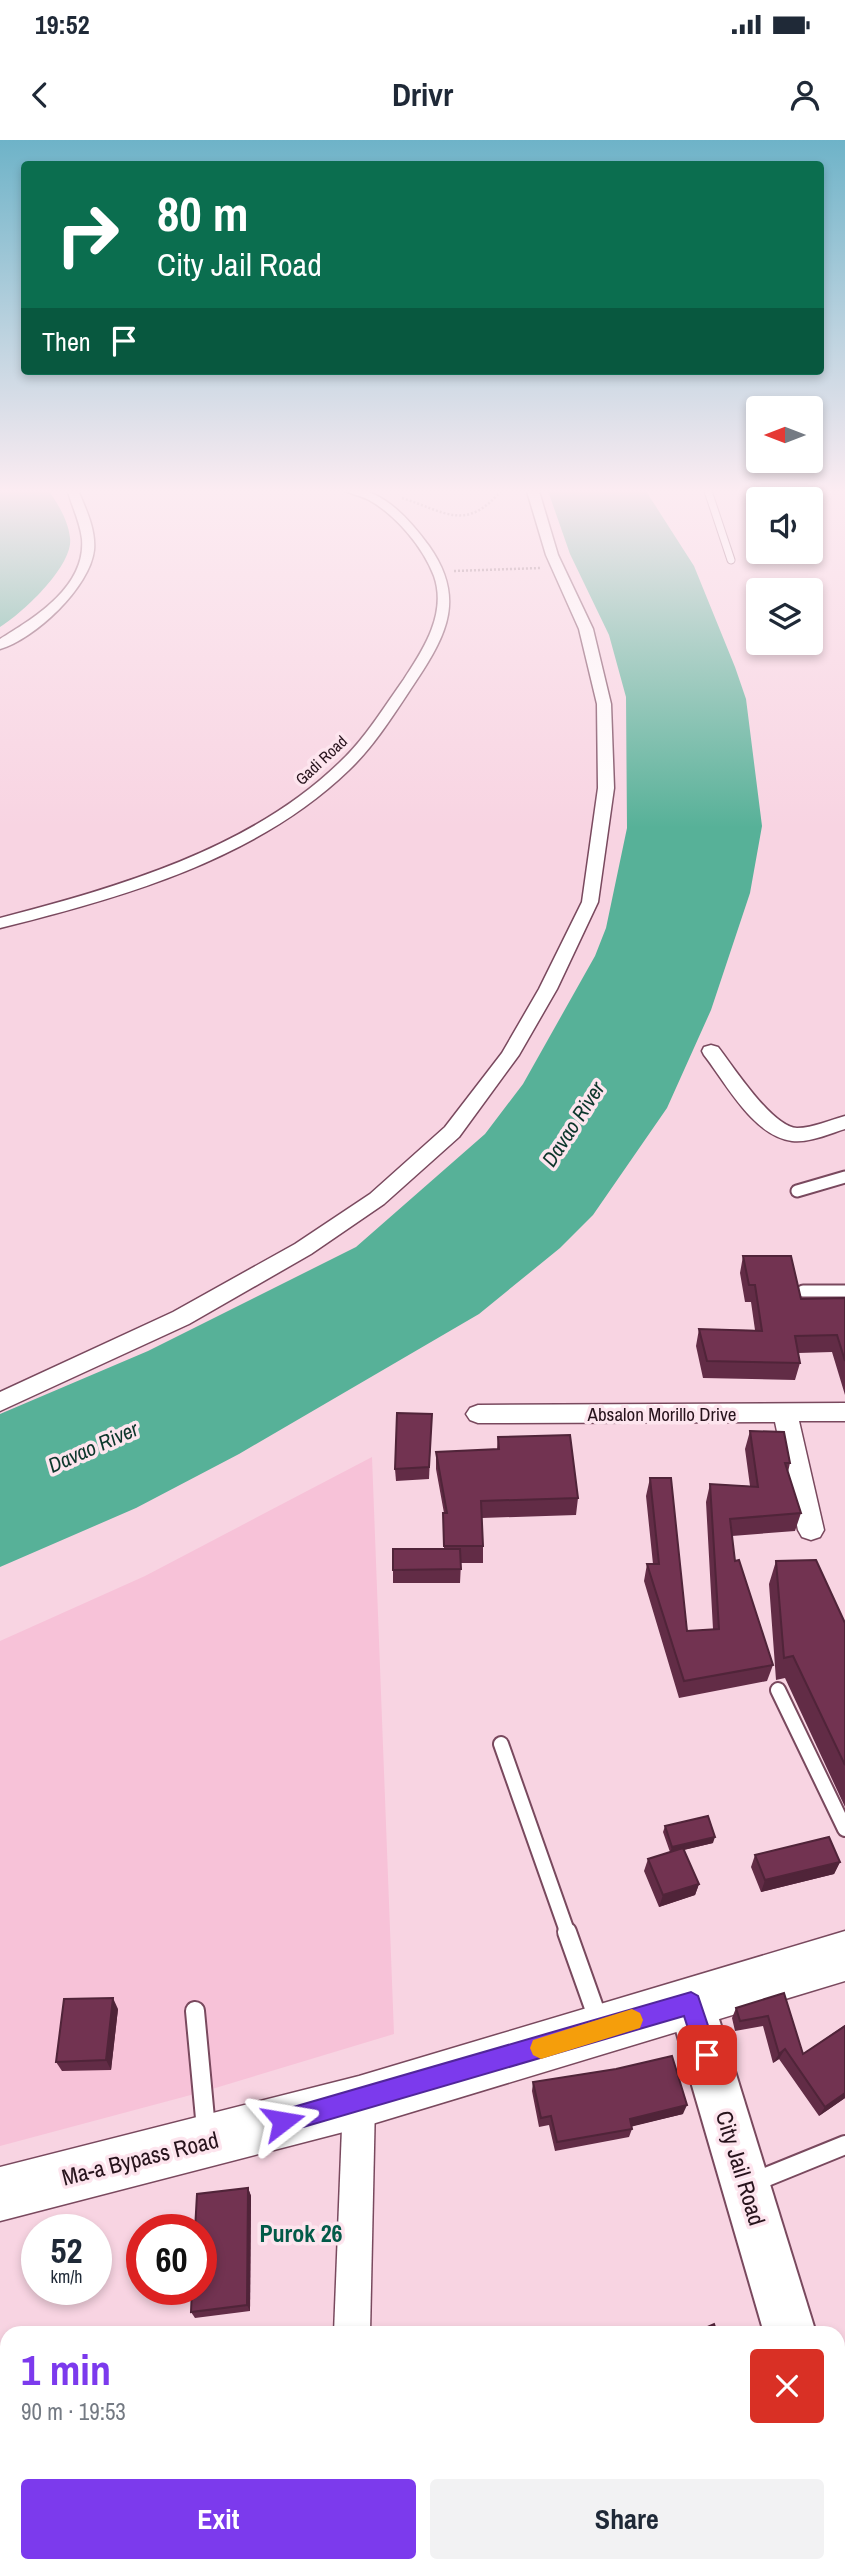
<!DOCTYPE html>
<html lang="en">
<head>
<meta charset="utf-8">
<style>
	:root { --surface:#fff; --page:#f2f2f3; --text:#1f2937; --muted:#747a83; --accent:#7c3aed }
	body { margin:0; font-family:"Archivo Narrow",sans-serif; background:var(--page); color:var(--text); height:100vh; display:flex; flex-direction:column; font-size:26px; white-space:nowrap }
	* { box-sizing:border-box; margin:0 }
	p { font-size:23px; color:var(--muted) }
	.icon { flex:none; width:38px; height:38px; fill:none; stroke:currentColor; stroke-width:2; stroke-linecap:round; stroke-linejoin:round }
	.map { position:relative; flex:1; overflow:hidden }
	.details { position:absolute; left:0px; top:2186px; width:845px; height:247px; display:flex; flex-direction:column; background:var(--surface); border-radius:21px 21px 0 0; box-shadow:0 4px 10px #0003 }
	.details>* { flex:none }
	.hud { position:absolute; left:21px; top:21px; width:803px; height:214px; border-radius:7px; box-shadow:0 4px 10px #0003; background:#0b6e4f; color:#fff; overflow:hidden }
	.needle { width:46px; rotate:270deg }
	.fabs { position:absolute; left:746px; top:256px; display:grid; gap:14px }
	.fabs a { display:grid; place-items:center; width:77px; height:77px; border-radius:7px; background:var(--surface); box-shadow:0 4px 10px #0003; font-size:35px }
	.speed { position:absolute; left:21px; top:2074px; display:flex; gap:14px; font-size:35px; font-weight:700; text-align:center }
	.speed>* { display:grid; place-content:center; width:91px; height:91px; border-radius:50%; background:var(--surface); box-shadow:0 4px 10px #0003; line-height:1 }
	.speed small { font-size:18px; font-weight:400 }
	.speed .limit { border:10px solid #d22; background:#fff; color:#111 }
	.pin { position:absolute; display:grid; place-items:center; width:60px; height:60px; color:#fff; margin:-30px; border-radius:14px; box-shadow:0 4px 10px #0006 }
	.me { position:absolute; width:77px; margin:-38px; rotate:76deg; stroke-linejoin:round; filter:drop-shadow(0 0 5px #0008) }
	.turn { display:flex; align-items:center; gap:24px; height:147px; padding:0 21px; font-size:32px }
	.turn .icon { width:91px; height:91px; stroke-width:2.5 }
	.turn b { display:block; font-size:49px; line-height:60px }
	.then { display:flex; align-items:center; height:66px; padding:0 21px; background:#0003; gap:14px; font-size:26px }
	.round { display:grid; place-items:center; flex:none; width:74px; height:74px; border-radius:7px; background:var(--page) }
	.head { display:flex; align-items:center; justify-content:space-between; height:119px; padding:0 21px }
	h1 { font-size:42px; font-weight:700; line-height:52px; color:var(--accent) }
	.primary-button { display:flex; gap:14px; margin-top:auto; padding:14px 21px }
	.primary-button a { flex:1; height:80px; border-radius:7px; background:var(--accent); color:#fff; font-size:28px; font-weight:700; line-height:80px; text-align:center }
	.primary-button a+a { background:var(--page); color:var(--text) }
	.status { display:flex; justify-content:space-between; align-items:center; height:49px; padding:0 35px; background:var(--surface); direction:ltr }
	.status svg { height:19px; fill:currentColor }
	header { display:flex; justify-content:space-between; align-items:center; height:91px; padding:0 21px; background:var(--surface); font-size:32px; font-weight:700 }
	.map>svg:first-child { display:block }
	.built { fill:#f7c2d8 }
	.water { fill:#57b198 }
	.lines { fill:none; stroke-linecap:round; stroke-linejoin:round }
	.lane-far3-casing { stroke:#79495e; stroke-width:9 }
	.lane-far2-casing { stroke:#79495e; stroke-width:15 }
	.lane-far1-casing { stroke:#79495e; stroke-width:18 }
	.lane-casing { stroke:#79495e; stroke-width:22 }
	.street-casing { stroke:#79495e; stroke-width:3 }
	.secondary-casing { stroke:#79495e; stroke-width:4 }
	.primary-casing { stroke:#79495e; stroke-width:3 }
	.path { stroke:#917580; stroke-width:2.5; stroke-dasharray:2 2; stroke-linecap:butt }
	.lane-far3 { stroke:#fff; stroke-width:7 }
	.lane-far2 { stroke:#fff; stroke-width:11 }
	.lane-far1 { stroke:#fff; stroke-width:14 }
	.lane { stroke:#fff; stroke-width:18 }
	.street { fill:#fff; fill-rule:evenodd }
	.secondary { fill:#fff; fill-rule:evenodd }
	.primary { fill:#fff; fill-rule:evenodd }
	.wall { fill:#622c46 }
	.shaded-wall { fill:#502439 }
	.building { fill:#723351; stroke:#502439; stroke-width:2 }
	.route { fill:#7c3aed; stroke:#51269a; stroke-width:2 }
	.slow { fill:#f59e0b }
	.labels { text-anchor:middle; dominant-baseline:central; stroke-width:7; stroke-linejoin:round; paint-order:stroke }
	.far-street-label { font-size:16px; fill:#27131c; stroke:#fde5ee }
	.street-label { font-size:19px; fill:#27131c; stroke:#fde5ee }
	.water-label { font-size:21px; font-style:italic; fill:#0c362b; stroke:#fde5ee }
	.near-street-label { font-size:23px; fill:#27131c; stroke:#fde5ee }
	.near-neighbourhood-label { font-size:24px; font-weight:bold; fill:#025a48; stroke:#fde5ee }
</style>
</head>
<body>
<div class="status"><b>19:52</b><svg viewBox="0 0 49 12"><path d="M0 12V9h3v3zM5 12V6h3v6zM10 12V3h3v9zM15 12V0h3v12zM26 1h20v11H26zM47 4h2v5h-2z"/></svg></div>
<header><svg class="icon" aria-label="back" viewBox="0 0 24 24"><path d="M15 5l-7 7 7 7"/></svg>Drivr<svg class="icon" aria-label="person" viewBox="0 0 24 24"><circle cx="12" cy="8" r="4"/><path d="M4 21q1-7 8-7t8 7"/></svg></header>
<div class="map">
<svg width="845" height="2431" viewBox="0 0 845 2431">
	<rect width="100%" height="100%" fill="#f8d4e2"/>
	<polygon class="built" points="372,1317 394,1894 202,1952 0,2006 0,1501 145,1436"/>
	<g class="water">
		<path d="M0,348H47C57,363 68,379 70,398C74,425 22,474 0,487Z"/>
		<polygon points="547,348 644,348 694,426 735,527 746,559 762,686 750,753 711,870 667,968 593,1075 560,1108 479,1174 239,1314 136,1368 0,1427 0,1274 148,1211 356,1107 485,994 523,944 595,816 606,788 627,688 626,557 609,495 570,414"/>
	</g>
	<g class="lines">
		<defs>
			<polyline id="lane-far3" points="707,348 731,420"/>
			<g id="lane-far2">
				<polyline points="797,1051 845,1037"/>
				<polyline points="803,1151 845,1151"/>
			</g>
			<g id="lane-far1">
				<polyline points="778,1550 845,1689"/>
				<polyline points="501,1604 568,1794"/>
			</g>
			<g id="lane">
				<polyline points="567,1792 598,1879"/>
				<polyline points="195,1871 206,1989"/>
				<polyline points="754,2042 845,2005"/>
				<polyline points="838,2291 845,2288"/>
			</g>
			<g id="street">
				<path d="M67,348H77C85,367 96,389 94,410C90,447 35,499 0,509V499C34,478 86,447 82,399C80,381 71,365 67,348Z"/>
				<path d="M340,348C379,345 407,376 429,406C465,457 448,493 416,541C396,571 376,604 349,630C257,719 122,758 0,788V778C118,747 249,710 339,623C365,599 384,567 404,539C424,509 447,473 434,436C423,407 396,375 369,360C360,355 348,354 340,348Z"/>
				<polygon points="526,348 538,348 558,415 593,489 611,564 614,648 598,762 557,849 519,915 459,997 384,1064 311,1114 189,1184 0,1271 0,1252 173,1172 295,1104 370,1054 445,987 502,913 539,849 582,762 598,648 597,564 579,489 546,415"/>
				<path d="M711,905L718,907C733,926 772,987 797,988C813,988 830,980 845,976V989C829,994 809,1003 792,1001C753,996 726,943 704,915L702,911L704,907Z"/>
				<polygon points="845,1263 845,1281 799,1281 824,1390 820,1397 811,1400 802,1397 798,1390 775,1282 478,1283 470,1280 466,1274 470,1268 478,1265"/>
				<polygon points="359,1946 370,1951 375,1962 370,2193 334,2193 343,1962 348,1951"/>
				<rect x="335" y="2426" width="38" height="5"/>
			</g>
			<g id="secondary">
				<polygon points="691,1840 707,1847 714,1863 816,2193 764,2193 668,1863 675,1847"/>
				<polygon points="838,2342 845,2344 845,2424 838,2421"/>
			</g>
			<polygon id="primary" points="845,1791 845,1841 359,1988 0,2081 0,2027 359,1936"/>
		</defs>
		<use href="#lane-far3" class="lane-far3-casing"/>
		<use href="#lane-far2" class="lane-far2-casing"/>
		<use href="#lane-far1" class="lane-far1-casing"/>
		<use href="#lane" class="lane-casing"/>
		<use href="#street" class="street-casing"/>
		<use href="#secondary" class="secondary-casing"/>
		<use href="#primary" class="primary-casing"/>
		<g class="path">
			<path d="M402,358C444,371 467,394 503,348"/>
			<polyline points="454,431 540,428"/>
		</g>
		<use href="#lane-far3" class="lane-far3"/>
		<use href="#lane-far2" class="lane-far2"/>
		<use href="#lane-far1" class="lane-far1"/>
		<use href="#lane" class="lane"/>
		<use href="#street" class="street"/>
		<use href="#secondary" class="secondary"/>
		<use href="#primary" class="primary"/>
	</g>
	<g class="wall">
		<polygon points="743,1116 801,1159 845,1158 845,1255 832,1212 798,1213 800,1223 795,1240 703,1238 696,1206 699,1189 755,1190 751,1162 745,1162 740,1133"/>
		<polygon points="432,1274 429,1339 396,1341 395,1329"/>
		<polygon points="750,1291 790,1323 788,1332 801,1373 795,1391 732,1396 735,1421 773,1525 767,1541 679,1558 644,1441 647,1424 653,1424 646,1356 650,1338 687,1491 713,1489 706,1362 710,1344 750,1346 745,1309"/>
		<polygon points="498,1297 578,1358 576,1375 482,1378 483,1406 483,1423 461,1423 460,1443 393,1443 393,1430 444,1409 444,1373 436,1329 436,1312 497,1309"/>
		<polygon points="776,1421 845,1483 845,1667 785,1538 776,1540 769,1444"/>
		<polygon points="665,1686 713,1703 684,1710 699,1744 695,1755 659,1767 644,1731 648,1719 670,1712 663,1692"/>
		<polygon points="755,1715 840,1722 834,1734 761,1752 751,1727"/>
		<polygon points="784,1853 803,1914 845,1885 845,1958 819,1976 779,1919 773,1923 763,1886 735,1891 732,1878 736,1868"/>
		<polygon points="118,1869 111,1930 62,1931 56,1922"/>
		<polygon points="533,1942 683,1974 632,1986 632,1989 629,1997 555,2011 549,1985 539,1987 532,1951"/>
		<polygon points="248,2048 251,2056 250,2171 195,2178 191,2172"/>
	</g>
	<g class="shaded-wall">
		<polygon points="715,1697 713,1703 670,1713 672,1707"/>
		<polygon points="840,1722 834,1734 761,1752 765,1740"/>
		<polygon points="699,1744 695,1755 659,1767 663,1755"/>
		<polygon points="113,1858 118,1869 111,1930 106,1920"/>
		<polygon points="785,1909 779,1919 773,1923 779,1914"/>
		<polygon points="845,1953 845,1958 819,1976 825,1967"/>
		<polygon points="687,1965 683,1974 626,1988 630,1979"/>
		<polygon points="248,2048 251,2056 250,2171 247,2165"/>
	</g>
	<g class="building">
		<polygon points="743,1116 791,1116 801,1159 845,1158 845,1221 837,1195 795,1196 800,1223 707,1221 699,1189 762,1191 755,1145 749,1145"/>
		<polygon points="397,1273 432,1274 429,1327 395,1329"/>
		<polygon points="750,1291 784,1292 790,1323 785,1323 801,1373 730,1379 735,1421 739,1420 773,1525 684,1541 647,1424 659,1424 650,1338 671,1338 687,1491 719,1489 710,1344 758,1347"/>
		<polygon points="570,1295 578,1358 481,1361 483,1406 444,1406 443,1373 447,1373 436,1312 499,1309 498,1297"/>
		<polygon points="393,1409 460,1409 461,1429 393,1430"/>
		<polygon points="816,1420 845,1483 845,1625 793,1516 784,1518 776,1421"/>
		<polygon points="708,1676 715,1697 672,1707 665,1686"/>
		<polygon points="829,1697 840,1722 765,1740 755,1715"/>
		<polygon points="683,1708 699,1744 663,1755 648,1719"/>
		<polygon points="784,1853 803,1914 845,1886 845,1953 825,1967 785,1909 779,1914 768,1876 740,1881 736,1868"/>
		<polygon points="113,1858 106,1920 56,1922 64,1859"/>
		<polygon points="672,1916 687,1965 630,1979 632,1989 557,2002 551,1976 541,1978 533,1942 616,1929"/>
		<polygon points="248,2048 247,2165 191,2172 192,2149 201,2149 201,2090 195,2090 197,2054"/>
		<polygon points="714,2184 717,2193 694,2193"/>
		<polygon points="489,2426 604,2426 605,2431 432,2431 432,2428"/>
	</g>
	<linearGradient id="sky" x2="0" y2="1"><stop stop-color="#6eb3c8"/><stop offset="0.51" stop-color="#fcecf2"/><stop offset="1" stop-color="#fcecf2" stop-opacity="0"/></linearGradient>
	<rect width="845" height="688" fill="url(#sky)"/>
	<polygon class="route" points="691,1852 698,1856 718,1915 715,1923 707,1926 699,1923 684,1876 283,1993 275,1989 272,1981 275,1973 283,1970"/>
	<polygon class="slow" points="632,1869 640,1873 643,1880 640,1888 541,1919 533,1915 530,1908 533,1900"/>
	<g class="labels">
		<g class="far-street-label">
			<text transform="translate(321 620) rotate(-43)">Gadi Road</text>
		</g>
		<g class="street-label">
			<text x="662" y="1274">Absalon Morillo Drive</text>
		</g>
		<g class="water-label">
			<text transform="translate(573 984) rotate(-57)">Davao River</text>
			<text transform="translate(93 1307) rotate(-24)">Davao River</text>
		</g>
		<g class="near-street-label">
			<text transform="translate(140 2018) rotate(-14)">Ma-a Bypass Road</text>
			<text transform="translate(741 2028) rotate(73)">City Jail Road</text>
		</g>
		<g class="near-neighbourhood-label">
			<text x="301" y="2093">Purok 26</text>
		</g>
	</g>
</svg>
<div class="fabs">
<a><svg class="needle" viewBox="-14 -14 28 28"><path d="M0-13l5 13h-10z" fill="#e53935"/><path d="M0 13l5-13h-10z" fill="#747a83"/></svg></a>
<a><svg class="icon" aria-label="sound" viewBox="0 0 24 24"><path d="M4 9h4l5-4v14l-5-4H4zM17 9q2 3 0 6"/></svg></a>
<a><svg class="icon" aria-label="layers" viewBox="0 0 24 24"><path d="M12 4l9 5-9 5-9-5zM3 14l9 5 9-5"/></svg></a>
</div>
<div class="speed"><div>52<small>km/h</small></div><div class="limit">60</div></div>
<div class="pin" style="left:707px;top:1915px;background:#d93025"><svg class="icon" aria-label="arrive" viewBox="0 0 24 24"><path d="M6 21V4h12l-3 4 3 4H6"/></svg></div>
<svg class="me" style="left:283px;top:1981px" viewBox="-20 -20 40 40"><path d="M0-17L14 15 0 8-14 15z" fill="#7c3aed" stroke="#fff" stroke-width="4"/></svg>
<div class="hud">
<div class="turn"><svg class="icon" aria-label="right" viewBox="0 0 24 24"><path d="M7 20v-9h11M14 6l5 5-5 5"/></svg><div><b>80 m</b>City Jail Road</div></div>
<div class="then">Then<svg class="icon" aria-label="arrive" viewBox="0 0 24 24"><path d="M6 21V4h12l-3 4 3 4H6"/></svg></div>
</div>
<section class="details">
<div class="head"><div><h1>1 min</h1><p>90 m · 19:53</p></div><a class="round" style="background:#d93025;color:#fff"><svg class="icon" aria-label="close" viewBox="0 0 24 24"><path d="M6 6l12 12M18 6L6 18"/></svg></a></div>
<div class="primary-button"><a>Exit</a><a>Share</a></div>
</section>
</div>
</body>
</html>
